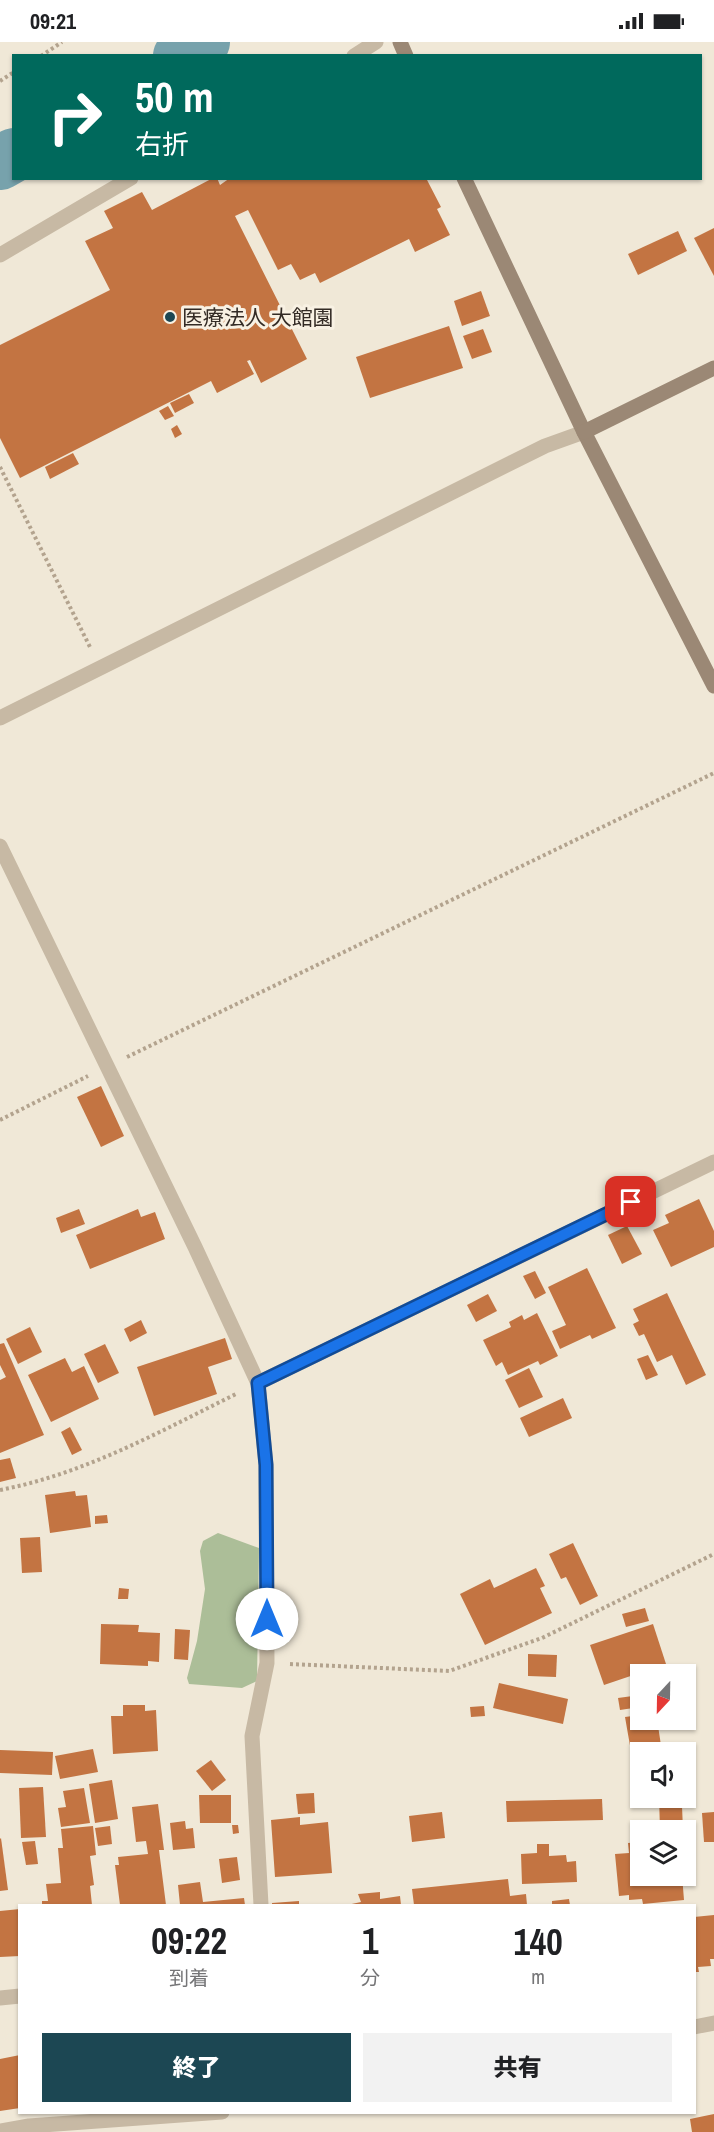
<!DOCTYPE html>
<html lang="ja">
<head>
<meta charset="utf-8">
<style>
	:root { --surface:#fff; --page:#f2f2f2; --text:#202124; --muted:#757577; --accent:#1c4753 }
	body { margin:0; font-family:"Archivo Narrow","Noto Sans JP",sans-serif; background:var(--page); color:var(--text); height:100vh; display:flex; flex-direction:column; font-size:22px; white-space:nowrap }
	* { box-sizing:border-box; margin:0 }
	p { font-size:20px; color:var(--muted) }
	.icon { flex:none; width:33px; height:33px; fill:none; stroke:currentColor; stroke-width:2; stroke-linecap:round; stroke-linejoin:round }
	.map { position:relative; flex:1; overflow:hidden }
	.side { position:absolute; left:18px; top:1862px; width:678px; height:210px; display:flex; flex-direction:column; background:var(--surface); border-radius:0px; box-shadow:0 2px 4px #0004 }
	.side>* { flex:none }
	.hud { position:absolute; left:12px; top:12px; width:690px; height:126px; border-radius:0px; box-shadow:0 2px 4px #0004; background:#00695c; color:#fff; overflow:hidden }
	.needle { width:39px; rotate:202deg }
	.tools { position:absolute; left:630px; top:1622px; display:grid; gap:12px }
	.tools a { display:grid; place-items:center; width:66px; height:66px; border-radius:0px; background:var(--surface); box-shadow:0 2px 4px #0004; font-size:30px }
	.pin { position:absolute; display:grid; place-items:center; width:51px; height:51px; color:#fff; margin:-26px; border-radius:12px; box-shadow:0 3px 9px #0006 }
	.me { position:absolute; width:66px; margin:-33px; rotate:0deg; stroke-linejoin:round; filter:drop-shadow(0 0 4px #0008) }
	.turn { display:flex; align-items:center; gap:21px; height:126px; padding:0 24px; font-size:27px }
	.turn .icon { width:78px; height:78px; stroke-width:2.5 }
	.turn b { display:block; font-size:42px; line-height:51px }
	.eta { display:flex; justify-content:space-evenly; align-items:center; height:102px; text-align:center }
	.eta b { font-size:36px; font-weight:800; line-height:42px }
	.cta { display:flex; gap:12px; margin-top:auto; padding:12px 24px }
	.cta a { flex:1; height:69px; border-radius:0px; background:var(--accent); color:#fff; font-size:24px; font-weight:800; line-height:69px; text-align:center }
	.cta a+a { background:var(--page); color:var(--text) }
	.status { display:flex; justify-content:space-between; align-items:center; height:42px; padding:0 30px; background:var(--surface); direction:ltr }
	.status svg { height:16px; fill:currentColor }
	.map>svg:first-child { display:block }
	.green { fill:#acbe98 }
	.lines { fill:none; stroke-linecap:round; stroke-linejoin:round }
	.river { stroke:#77a2ac; stroke-width:54 }
	.building { fill:#c37442 }
	.path { stroke:#b3a38e; stroke-width:4; stroke-dasharray:3 3; stroke-linecap:butt }
	.street { stroke:#c7b9a4; stroke-width:15 }
	.secondary { stroke:#9b8875; stroke-width:15 }
	.route-casing { stroke:#114b97; stroke-width:15 }
	.route { stroke:#1a73e8; stroke-width:10 }
	.poi-dot { fill:#1c4753; stroke:#f8f1e3; stroke-width:2 }
	.labels { text-anchor:middle; dominant-baseline:central; stroke-width:6; stroke-linejoin:round; paint-order:stroke }
	.poi-label { font-size:21px; fill:#332b25; stroke:#f8f1e3; text-anchor:start }
</style>
</head>
<body>
<div class="status"><b>09:21</b><svg viewBox="0 0 49 12"><path d="M0 12V9h3v3zM5 12V6h3v6zM10 12V3h3v9zM15 12V0h3v12zM26 1h20v11H26zM47 4h2v5h-2z"/></svg></div>
<div class="map">
<svg width="714" height="2090" viewBox="0 0 714 2090">
	<rect width="100%" height="100%" fill="#f0e8d7"/>
	<polygon class="green" points="218,1491 259,1506 257,1639 242,1646 189,1642 187,1636 197,1599 205,1547 200,1509 203,1499"/>
	<g class="lines">
		<g class="river">
			<polyline points="180,14 203,0"/>
			<polyline points="0,121 14,113"/>
		</g>
	</g>
	<g class="building">
		<polygon points="213,136 217,136 220,143 230,136 426,136 441,165 437,167 450,193 415,210 409,197 320,241 315,231 300,238 291,222 278,228 248,168 235,174 307,317 261,341 250,318 247,319 254,332 217,351 211,339 20,436 0,396 0,303 110,248 85,199 113,186 104,169 142,150 152,168"/>
		<polygon points="714,186 714,234 694,196"/>
		<polygon points="678,189 687,209 638,233 628,212"/>
		<polygon points="481,249 490,274 462,284 454,259"/>
		<polygon points="449,284 463,326 370,356 356,315"/>
		<polygon points="483,287 492,310 472,317 463,294"/>
		<polygon points="189,352 194,361 175,371 170,361"/>
		<polygon points="168,364 174,374 165,378 159,369"/>
		<polygon points="177,383 182,392 175,396 171,387"/>
		<polygon points="73,411 79,422 50,437 45,425"/>
		<polygon points="101,1044 124,1094 101,1105 77,1055"/>
		<polygon points="699,1157 714,1189 714,1205 671,1225 653,1188 669,1181 665,1173"/>
		<polygon points="79,1167 85,1182 61,1191 56,1176"/>
		<polygon points="138,1167 141,1175 155,1170 165,1197 90,1227 76,1193"/>
		<polygon points="627,1184 642,1212 622,1222 608,1193"/>
		<polygon points="587,1226 616,1286 592,1297 590,1293 560,1307 552,1289 566,1283 548,1245"/>
		<polygon points="535,1229 546,1251 535,1257 523,1234"/>
		<polygon points="667,1251 706,1333 686,1343 672,1313 657,1320 644,1292 639,1294 633,1282 639,1279 633,1267"/>
		<polygon points="488,1252 497,1269 476,1280 467,1263"/>
		<polygon points="537,1271 558,1314 540,1323 538,1319 508,1333 502,1320 496,1324 483,1298 511,1285 509,1280 522,1273 524,1278"/>
		<polygon points="141,1278 147,1291 130,1300 124,1287"/>
		<polygon points="30,1285 42,1310 18,1322 6,1297"/>
		<polygon points="225,1296 232,1317 208,1325 217,1352 154,1374 137,1325"/>
		<polygon points="4,1301 44,1393 0,1411 0,1338 6,1335 0,1323 0,1302"/>
		<polygon points="105,1302 119,1331 98,1341 84,1312"/>
		<polygon points="648,1313 658,1333 646,1338 637,1317"/>
		<polygon points="65,1316 72,1330 84,1324 99,1357 51,1380 28,1333"/>
		<polygon points="529,1326 543,1355 519,1366 505,1338"/>
		<polygon points="563,1356 572,1376 529,1395 520,1376"/>
		<polygon points="70,1385 82,1408 72,1413 61,1390"/>
		<polygon points="10,1416 16,1436 0,1440 0,1418"/>
		<polygon points="75,1449 76,1454 87,1453 91,1485 50,1491 45,1453"/>
		<polygon points="107,1473 108,1481 95,1482 95,1474"/>
		<polygon points="40,1495 42,1530 22,1531 20,1496"/>
		<polygon points="573,1501 598,1554 580,1563 566,1535 561,1537 549,1512"/>
		<polygon points="536,1526 545,1544 540,1546 552,1571 485,1603 460,1552 490,1537 494,1546"/>
		<polygon points="119,1546 129,1547 128,1557 118,1557"/>
		<polygon points="645,1566 649,1579 626,1585 622,1572"/>
		<polygon points="101,1582 139,1583 138,1590 160,1591 159,1620 148,1619 148,1624 100,1622"/>
		<polygon points="653,1582 666,1622 604,1643 590,1603"/>
		<polygon points="175,1587 190,1588 188,1618 174,1617"/>
		<polygon points="528,1612 557,1613 556,1635 528,1634"/>
		<polygon points="499,1641 568,1657 563,1682 493,1666"/>
		<polygon points="640,1653 640,1665 620,1668 618,1656"/>
		<polygon points="123,1663 145,1663 145,1669 156,1668 158,1709 113,1712 111,1674 123,1674"/>
		<polygon points="484,1664 485,1674 471,1675 470,1665"/>
		<polygon points="640,1673 640,1677 657,1677 662,1710 640,1710 640,1737 636,1738 625,1675"/>
		<polygon points="93,1707 98,1730 60,1737 55,1714"/>
		<polygon points="0,1708 53,1710 52,1733 0,1731"/>
		<polygon points="211,1718 226,1738 212,1749 196,1729"/>
		<polygon points="686,1736 688,1736 689,1763 682,1764 683,1788 660,1788 659,1755 686,1755"/>
		<polygon points="112,1738 118,1777 95,1781 89,1742"/>
		<polygon points="43,1745 46,1795 21,1796 19,1746"/>
		<polygon points="84,1746 90,1781 61,1785 58,1766 66,1765 63,1749"/>
		<polygon points="314,1751 315,1771 298,1772 296,1752"/>
		<polygon points="199,1753 231,1753 231,1781 200,1781"/>
		<polygon points="602,1757 603,1778 507,1780 506,1759"/>
		<polygon points="158,1762 164,1808 159,1808 166,1863 120,1863 115,1823 119,1823 118,1815 148,1812 146,1799 136,1800 132,1765"/>
		<polygon points="442,1770 445,1796 412,1800 409,1774"/>
		<polygon points="714,1770 714,1800 704,1800 702,1771"/>
		<polygon points="300,1775 300,1783 328,1780 332,1831 275,1835 271,1778"/>
		<polygon points="185,1779 186,1787 193,1786 195,1806 173,1808 170,1781"/>
		<polygon points="232,1783 238,1783 239,1791 233,1792"/>
		<polygon points="93,1784 96,1813 90,1814 94,1843 90,1844 92,1863 42,1863 42,1859 48,1859 46,1842 61,1841 58,1806 63,1806 61,1787"/>
		<polygon points="110,1784 112,1802 98,1804 95,1786"/>
		<polygon points="1,1796 8,1848 0,1849 0,1797"/>
		<polygon points="35,1799 38,1822 26,1823 22,1800"/>
		<polygon points="640,1800 640,1833 682,1833 684,1858 643,1862 642,1857 629,1858 629,1853 619,1854 615,1812 629,1811 628,1801"/>
		<polygon points="537,1802 549,1802 549,1814 566,1813 567,1820 576,1819 577,1840 522,1842 521,1812 537,1811"/>
		<polygon points="237,1815 240,1838 222,1841 219,1817"/>
		<polygon points="508,1837 510,1854 526,1852 527,1863 414,1863 412,1847"/>
		<polygon points="200,1840 203,1860 244,1856 245,1863 180,1863 178,1843"/>
		<polygon points="380,1850 380,1857 400,1854 401,1863 347,1863 361,1860 358,1852"/>
		<polygon points="569,1857 570,1863 552,1863 552,1859"/>
		<polygon points="299,1859 299,1863 272,1863 272,1861"/>
		<polygon points="20,1867 20,1914 0,1915 0,1869"/>
		<polygon points="714,1873 714,1917 710,1917 711,1924 698,1925 699,1930 694,1930 694,1875"/>
		<polygon points="20,2013 20,2066 0,2069 0,2017"/>
		<polygon points="714,2072 714,2090 692,2090 690,2077"/>
	</g>
	<g class="lines">
		<g class="path">
			<polyline points="41,14 62,0"/>
			<polyline points="0,39 14,30"/>
			<polyline points="0,425 91,607"/>
			<polyline points="127,1015 714,731"/>
			<polyline points="0,1078 88,1034"/>
			<path d="M0,1448C84,1432 159,1390 236,1352"/>
			<polyline points="290,1622 449,1629 542,1596 714,1512"/>
		</g>
		<g class="street">
			<polyline points="354,14 376,0"/>
			<polyline points="0,213 131,136"/>
			<polyline points="0,676 545,404 584,390"/>
			<polyline points="0,804 195,1205 258,1341 266,1423 267,1621 252,1694 261,1863"/>
			<polyline points="258,1341 714,1120"/>
			<polyline points="0,1956 20,1954"/>
			<polyline points="694,1985 714,1981"/>
			<polyline points="0,2089 29,2084 222,2070"/>
		</g>
		<g class="secondary">
			<polyline points="400,0 406,14"/>
			<polyline points="464,136 584,390 714,644"/>
			<polyline points="584,390 714,326"/>
		</g>
	</g>
	<g class="lines">
		<defs>
			<polyline id="route" points="267,1577 266,1423 258,1341 631,1160"/>
		</defs>
		<use href="#route" class="route-casing"/>
		<use href="#route" class="route"/>
	</g>
	<circle class="poi-dot" cx="170" cy="275" r="6"/>
	<g class="labels">
		<g class="poi-label">
			<text x="182" y="275">医療法人 大館園</text>
		</g>
	</g>
</svg>
<div class="tools">
<a><svg class="needle" viewBox="-14 -14 28 28"><path d="M0-13l5 13h-10z" fill="#e53935"/><path d="M0 13l5-13h-10z" fill="#757577"/></svg></a>
<a><svg class="icon" aria-label="sound" viewBox="0 0 24 24"><path d="M4 9h4l5-4v14l-5-4H4zM17 9q2 3 0 6"/></svg></a>
<a><svg class="icon" aria-label="layers" viewBox="0 0 24 24"><path d="M12 4l9 5-9 5-9-5zM3 14l9 5 9-5"/></svg></a>
</div>
<div class="pin" style="left:631px;top:1160px;background:#d93025"><svg class="icon" aria-label="arrive" viewBox="0 0 24 24"><path d="M6 21V4h12l-3 4 3 4H6"/></svg></div>
<svg class="me" style="left:267px;top:1577px" viewBox="-20 -20 40 40"><circle r="19" fill="#fff"/><path d="M0-13L10 11 0 6-10 11z" fill="#1a73e8"/></svg>
<div class="hud">
<div class="turn"><svg class="icon" aria-label="right" viewBox="0 0 24 24"><path d="M7 20v-9h11M14 6l5 5-5 5"/></svg><div><b>50 m</b>右折</div></div>
</div>
<section class="side">
<div class="eta">
<div><b>09:22</b><p>到着</p></div>
<div><b>1</b><p>分</p></div>
<div><b>140</b><p>m</p></div>
</div>
<div class="cta"><a>終了</a><a>共有</a></div>
</section>
</div>
</body>
</html>
